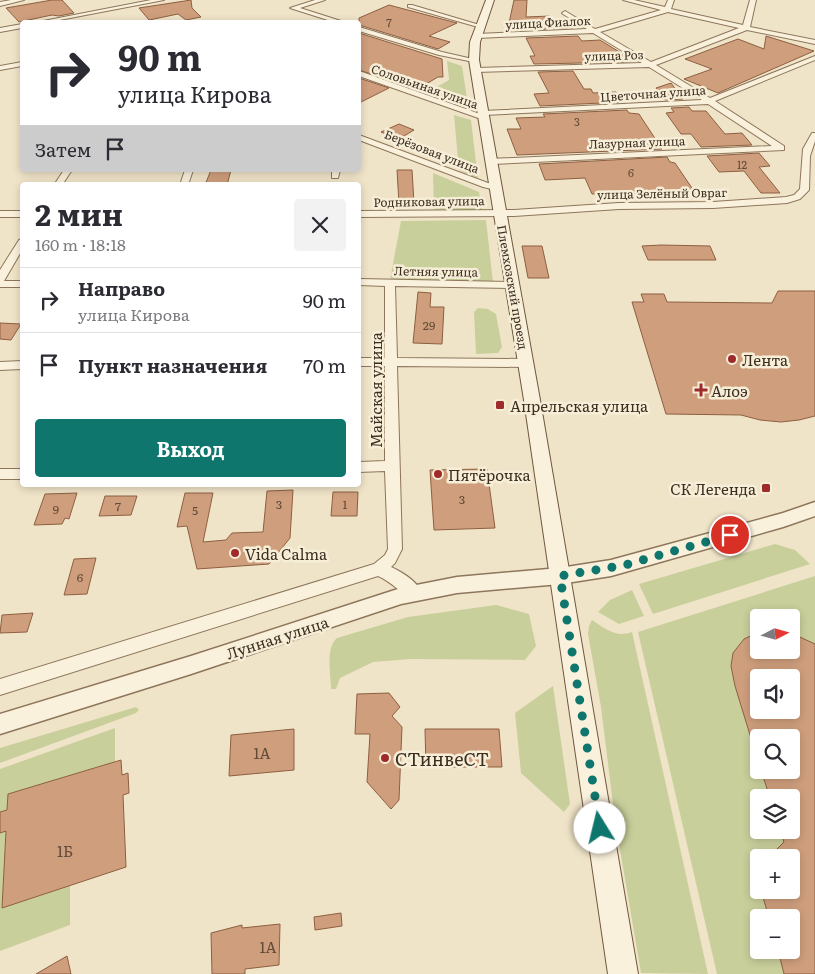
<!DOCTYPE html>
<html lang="ru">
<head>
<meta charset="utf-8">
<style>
	:root { --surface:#fff; --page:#f2f2f3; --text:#2b2b33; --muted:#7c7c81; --line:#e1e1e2; --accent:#0f766e }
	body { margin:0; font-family:Literata,serif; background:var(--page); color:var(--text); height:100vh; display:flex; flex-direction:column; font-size:19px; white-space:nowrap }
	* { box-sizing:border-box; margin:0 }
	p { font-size:16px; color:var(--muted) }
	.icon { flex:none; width:28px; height:28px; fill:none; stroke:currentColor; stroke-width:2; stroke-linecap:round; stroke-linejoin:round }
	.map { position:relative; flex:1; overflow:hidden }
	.panel { position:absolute; left:20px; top:182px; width:341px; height:305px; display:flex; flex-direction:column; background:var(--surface); border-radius:5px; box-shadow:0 2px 8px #0003 }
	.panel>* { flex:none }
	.guide { position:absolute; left:20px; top:20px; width:341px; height:152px; border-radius:5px; box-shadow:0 2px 8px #0003; background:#fff; color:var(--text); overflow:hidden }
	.needle { width:32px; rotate:84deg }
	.buttons { position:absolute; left:750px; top:609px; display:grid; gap:10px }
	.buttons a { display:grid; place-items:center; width:50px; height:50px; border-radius:5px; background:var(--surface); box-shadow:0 2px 8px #0003; font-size:25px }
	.pin { position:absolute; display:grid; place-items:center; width:42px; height:42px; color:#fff; margin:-21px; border:2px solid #fff; border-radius:50%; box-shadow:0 1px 5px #0007 }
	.me { position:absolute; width:55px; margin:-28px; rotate:351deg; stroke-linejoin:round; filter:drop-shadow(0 0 4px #0008) }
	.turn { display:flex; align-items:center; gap:18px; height:105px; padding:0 15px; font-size:22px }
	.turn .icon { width:65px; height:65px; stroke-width:2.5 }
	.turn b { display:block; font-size:35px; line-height:42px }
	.then { display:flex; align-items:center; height:48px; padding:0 15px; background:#0003; gap:10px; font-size:19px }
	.round { display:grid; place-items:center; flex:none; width:52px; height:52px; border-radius:5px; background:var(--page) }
	.headline { display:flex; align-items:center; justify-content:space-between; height:85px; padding:0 15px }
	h1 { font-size:30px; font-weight:700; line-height:38px }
	.primary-button { display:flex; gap:10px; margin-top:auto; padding:10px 15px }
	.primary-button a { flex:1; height:58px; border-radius:5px; background:var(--accent); color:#fff; font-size:20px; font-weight:700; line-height:58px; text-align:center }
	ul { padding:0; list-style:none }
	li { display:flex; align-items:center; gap:15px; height:65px; padding:0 15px; border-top:1px solid var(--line) }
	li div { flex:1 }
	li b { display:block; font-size:19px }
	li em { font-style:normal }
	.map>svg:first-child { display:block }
	.green { fill:#c9cf9b; fill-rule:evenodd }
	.building { fill:#cf9f7d; stroke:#8d5f41; fill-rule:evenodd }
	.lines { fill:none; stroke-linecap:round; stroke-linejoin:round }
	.minor-casing { stroke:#8d765c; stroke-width:2 }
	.tertiary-casing { stroke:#8d765c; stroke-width:3 }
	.secondary-casing { stroke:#6f573f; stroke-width:2 }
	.minor { fill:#faf1dc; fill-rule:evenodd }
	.tertiary { fill:#faf1dc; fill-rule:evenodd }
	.secondary { fill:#faf1dc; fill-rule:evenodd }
	.route { stroke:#0f766e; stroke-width:9; stroke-dasharray:0 16.2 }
	.poi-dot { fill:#9e2a2b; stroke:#f7eed8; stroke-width:2 }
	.labels { text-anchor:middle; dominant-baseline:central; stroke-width:5; stroke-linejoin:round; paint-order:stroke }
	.far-number-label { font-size:11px; fill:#624a37 }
	.far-street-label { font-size:12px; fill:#3d2e20; stroke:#f7eed8 }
	.number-label { font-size:12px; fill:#624a37 }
	.poi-label { font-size:15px; fill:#3d2e20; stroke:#f7eed8; text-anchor:start }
	.street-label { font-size:15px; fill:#3d2e20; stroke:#f7eed8 }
	.near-number-label { font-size:15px; fill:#624a37 }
	.near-poi-label { font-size:18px; fill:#3d2e20; stroke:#f7eed8; text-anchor:start }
</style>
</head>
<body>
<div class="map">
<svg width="815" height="974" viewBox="0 0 815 974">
	<rect width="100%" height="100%" fill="#f0e4c8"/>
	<g class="green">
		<polygon points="447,61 462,66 469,112 421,96 449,80"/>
		<polygon points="454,115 471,120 478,180 459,170"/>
		<polygon points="433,173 479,192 482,213 434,214"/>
		<polygon points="486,220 493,282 390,280 401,221"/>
		<polygon points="478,308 488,309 496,314 502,347 498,353 476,354 474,312"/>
		<polygon points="775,544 795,550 810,564 653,614 639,584"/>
		<path d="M815,576V974H717L638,632ZM759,618H791V650H759ZM759,678H791V710H759ZM759,738H791V770H759ZM759,798H791V830H759ZM759,858H791V890H759ZM759,918H791V950H759Z"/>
		<polygon points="632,590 644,616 619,624 598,612 610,600"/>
		<path d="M496,605L529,614L536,646L525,660L411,659L373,662L340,678L336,689H331C331,675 325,648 337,638L408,617Z"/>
		<path d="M592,620C605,629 617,638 632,632L708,974L641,973L615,820L601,707L588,634L589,626Z"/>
		<polygon points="553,686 570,804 564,812 521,773 515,713"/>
		<polygon points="136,707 139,710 136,713 0,763 0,748"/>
		<polygon points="115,728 115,762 8,794 7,810 0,812 0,769"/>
		<polygon points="6,831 2,907 70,885 70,925 0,951 0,833"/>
	</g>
	<g class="building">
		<polygon points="52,0 62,0 74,13 59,16 52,15 19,22 6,8"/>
		<polygon points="191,0 192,8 201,17 186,20 178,14 149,20 139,8"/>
		<polygon points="514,0 527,0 526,17 550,16 552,21 568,20 573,28 521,30 518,23 509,23"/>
		<polygon points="389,5 457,23 429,36 450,42 438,49 359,25 359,18"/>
		<polygon points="359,33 442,59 443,77 438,77 421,87 404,81 399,83 359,70"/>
		<polygon points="578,36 582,41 600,40 621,53 628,62 534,64 530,56 535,56 526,38"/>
		<polygon points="766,36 814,51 718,93 684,79 712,69 685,59 738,39 764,49"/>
		<polygon points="573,71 584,89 591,89 593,93 616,92 622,102 540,106 534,94 549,93 538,72"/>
		<polygon points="359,78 389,88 359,103"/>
		<polygon points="671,83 683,99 665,100 656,88"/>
		<polygon points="689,107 692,111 706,111 725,134 742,133 752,145 701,147 691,134 681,134 666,113 674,112 671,108"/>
		<polygon points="627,110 629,113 639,114 662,149 517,155 507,129 521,129 516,118 545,117 543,114"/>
		<polygon points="399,124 414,130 399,139 381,132"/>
		<polygon points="759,153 770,166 759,167 780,193 761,193 744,171 719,172 707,156"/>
		<polygon points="667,157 670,162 675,163 696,194 635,196 633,193 592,194 585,178 545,180 539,164"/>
		<polygon points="211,170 231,170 227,185 205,185"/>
		<polygon points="397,170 412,170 414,203 399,204"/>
		<polygon points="661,245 710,246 716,260 648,260 642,246"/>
		<polygon points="522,246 542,246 549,278 528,278"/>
		<polygon points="778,291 815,291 815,416 799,420 781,422 760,420 741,415 666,414 632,302 644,302 641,294 664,294 667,302 772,303"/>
		<polygon points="418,292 431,293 430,307 444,307 442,344 413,343"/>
		<polygon points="0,323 21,324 11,340 0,339"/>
		<polygon points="487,469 495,528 434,530 430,470"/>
		<polygon points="293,490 290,538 269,564 197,569 187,526 177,527 185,493 213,493 203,542 226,540 232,533 263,532 267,491"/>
		<polygon points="333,492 358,492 357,516 331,516"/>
		<polygon points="77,493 69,519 65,518 62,524 34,525 45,494"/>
		<polygon points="105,496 137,496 131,515 99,516"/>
		<polygon points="96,558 87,594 64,595 74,559"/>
		<polygon points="33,613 27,632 0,633 2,615"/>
		<path d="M759,632V650H791V633L815,644V974H784L778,950H791V918H769L761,890H791V858H768L784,842L780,830H791V798H770L761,770H791V738H751L735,686L731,666L733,653L744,639ZM759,678H791V710H759Z"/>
		<polygon points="389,693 400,707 392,716 402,727 399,800 391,809 367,782 370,734 355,734 357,694"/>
		<polygon points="294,729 294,770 229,776 231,735"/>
		<polygon points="425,729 499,729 502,767 426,767"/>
		<polygon points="121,760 122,775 128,773 129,793 123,795 126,867 2,908 6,831 0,833 0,812 7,810 8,794"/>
		<polygon points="341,913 342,926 315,930 314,917"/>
		<polygon points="280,924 279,965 245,969 245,974 212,974 211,933 242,925 242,928"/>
		<polygon points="67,956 71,974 36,974"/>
	</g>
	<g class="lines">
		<defs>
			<g id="minor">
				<polygon points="11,0 24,0 0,6 0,2"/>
				<polygon points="151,0 164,0 49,22 38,22"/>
				<polygon points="315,0 325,0 300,8 341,21 342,22 334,22 290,8"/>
				<path d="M623,0H634L665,7L668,0H674L671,9L743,25L750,0H756L750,27L815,40V44L747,30L656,65L710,98L815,56V60L715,101L784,146V150L492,164L489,163V159L772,146L708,104L484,115L488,118L484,120L359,76V72H362L480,114L483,111L702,100L649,67L476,72L472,70L476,68L642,63L593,33L477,38L474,36L477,34L587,29L563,14L562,13L565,11L595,29L661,10ZM668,12L739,28L651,62L600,32Z"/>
				<polygon points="408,5 412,5 483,26 478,27 408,7"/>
				<polygon points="22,24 22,28 0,32 0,28"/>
				<polygon points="359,27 442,52 477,60 474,62 439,55 359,31"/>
				<polygon points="22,62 22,66 0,70 0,66"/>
				<polygon points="812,133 815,133 815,141 810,156 809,190 800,199 787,203 713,208 619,209 514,216 359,217 359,211 514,210 619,203 713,202 786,197 794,195 800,189 803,149"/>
				<polygon points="359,135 488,183 499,185 501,187 496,190 483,187 359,140"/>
				<polygon points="64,170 72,170 62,185 54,185"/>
				<polygon points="185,170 193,170 188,185 180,185"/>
				<polygon points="332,170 340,170 338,178 332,178"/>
				<rect x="0" y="211" width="22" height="6"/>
				<polygon points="22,239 22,250 4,281 22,281 22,287 0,287 0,270 19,240"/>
				<path d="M359,279L512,282L517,285L512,288L395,286L397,358L526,359L532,363L526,367L397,366L402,549L395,563L391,567C402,572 416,581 422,592L419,597L414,599C401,594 392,582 378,576L0,695V679L374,564L385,555L388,549L385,471L359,472V462L385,461V366H359V358H385V286L359,285Z"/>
				<polygon points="22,361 22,369 0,370 0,362"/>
				<rect x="0" y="469" width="22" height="10"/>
			</g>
			<polygon id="tertiary" points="815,502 815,516 783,527 611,576 560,584 457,593 401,604 191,674 0,734 0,714 191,656 401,588 457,577 560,568 611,560 783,513"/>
			<polygon id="secondary" points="486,0 494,0 480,42 479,60 540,400 638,974 608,974 524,400 469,60 470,42"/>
		</defs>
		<use href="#minor" class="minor-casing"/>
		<use href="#tertiary" class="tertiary-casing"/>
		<use href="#secondary" class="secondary-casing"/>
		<use href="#minor" class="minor"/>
		<use href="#tertiary" class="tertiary"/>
		<use href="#secondary" class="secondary"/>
	</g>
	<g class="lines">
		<polyline class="route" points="600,828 560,576 625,565 730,535"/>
	</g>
	<g class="poi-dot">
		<circle cx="732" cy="359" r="5"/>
		<path d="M698.5 382.5h5v5h5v5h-5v5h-5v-5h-5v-5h5z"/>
		<rect x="495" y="400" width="10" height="10" rx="2.5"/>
		<circle cx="438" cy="474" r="5"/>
		<rect x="761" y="483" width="10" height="10" rx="2.5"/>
		<circle cx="235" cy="553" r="5"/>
		<circle cx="385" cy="758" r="5"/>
	</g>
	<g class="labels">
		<g class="far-number-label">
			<text x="389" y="22">7</text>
			<text x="577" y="121">3</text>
			<text x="742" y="164">12</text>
			<text x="631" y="172">6</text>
		</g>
		<g class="far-street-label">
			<text transform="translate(548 22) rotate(-3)">улица Фиалок</text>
			<text transform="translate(614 55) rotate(-2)">улица Роз</text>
			<text transform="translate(425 86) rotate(19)">Соловьиная улица</text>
			<text transform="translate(653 93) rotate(-4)">Цветочная улица</text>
			<text transform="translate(637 142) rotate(-2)">Лазурная улица</text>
			<text transform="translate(432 151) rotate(21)">Берёзовая улица</text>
			<text transform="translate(662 193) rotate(-1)">улица Зелёный Овраг</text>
			<text transform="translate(429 201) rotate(-1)">Родниковая улица</text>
			<text transform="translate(436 271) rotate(1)">Летняя улица</text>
			<text transform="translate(513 287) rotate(80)">Племхозский проезд</text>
		</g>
		<g class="number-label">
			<text x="429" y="325">29</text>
			<text x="462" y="499">3</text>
			<text x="279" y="504">3</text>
			<text x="345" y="504">1</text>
			<text x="118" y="506">7</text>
			<text x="56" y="509">9</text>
			<text x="195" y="510">5</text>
			<text x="80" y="577">6</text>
		</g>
		<g class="poi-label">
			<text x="742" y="359">Лента</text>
			<text x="711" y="390">Алоэ</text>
			<text x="510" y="405">Апрельская улица</text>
			<text x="448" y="474">Пятёрочка</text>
			<text x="756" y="488" text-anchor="end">СК Легенда</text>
			<text x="245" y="553">Vida Calma</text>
		</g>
		<g class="street-label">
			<text transform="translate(375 390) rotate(-90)">Майская улица</text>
			<text transform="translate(277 637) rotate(-18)">Лунная улица</text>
		</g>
		<g class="near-number-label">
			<text x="262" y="752">1А</text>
			<text x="65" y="850">1Б</text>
			<text x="268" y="946">1А</text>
		</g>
		<g class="near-poi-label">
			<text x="395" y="758">СТинвеСТ</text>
		</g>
	</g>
</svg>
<div class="buttons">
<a><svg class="needle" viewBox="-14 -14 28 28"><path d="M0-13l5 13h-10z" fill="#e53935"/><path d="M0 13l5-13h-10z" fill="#7c7c81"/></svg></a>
<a><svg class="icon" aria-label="sound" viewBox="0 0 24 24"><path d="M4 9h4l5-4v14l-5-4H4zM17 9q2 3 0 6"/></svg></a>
<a><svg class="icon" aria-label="search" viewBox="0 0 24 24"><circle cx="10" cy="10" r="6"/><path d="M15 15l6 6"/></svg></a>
<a><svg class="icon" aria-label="layers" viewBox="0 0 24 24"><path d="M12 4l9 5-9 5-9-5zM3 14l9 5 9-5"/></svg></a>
<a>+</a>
<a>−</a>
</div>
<div class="pin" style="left:730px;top:535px;background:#d93025"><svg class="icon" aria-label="arrive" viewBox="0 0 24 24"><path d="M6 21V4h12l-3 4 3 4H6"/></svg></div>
<svg class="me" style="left:600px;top:828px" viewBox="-20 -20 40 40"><circle r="19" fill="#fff"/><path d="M0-13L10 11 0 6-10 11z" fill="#0f766e"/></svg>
<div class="guide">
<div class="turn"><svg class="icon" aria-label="right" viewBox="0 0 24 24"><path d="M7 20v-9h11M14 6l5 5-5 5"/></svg><div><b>90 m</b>улица Кирова</div></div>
<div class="then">Затем<svg class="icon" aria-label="arrive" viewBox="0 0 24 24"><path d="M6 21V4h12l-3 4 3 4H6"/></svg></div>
</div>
<section class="panel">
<div class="headline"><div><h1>2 мин</h1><p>160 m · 18:18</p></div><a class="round"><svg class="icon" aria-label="close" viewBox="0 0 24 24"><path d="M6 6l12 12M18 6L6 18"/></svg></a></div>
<ul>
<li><svg class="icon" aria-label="right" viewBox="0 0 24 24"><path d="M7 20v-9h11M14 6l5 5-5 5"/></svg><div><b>Направо</b><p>улица Кирова</p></div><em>90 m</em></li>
<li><svg class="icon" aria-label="arrive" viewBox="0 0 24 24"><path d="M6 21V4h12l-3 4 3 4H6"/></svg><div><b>Пункт назначения</b></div><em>70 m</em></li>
</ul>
<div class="primary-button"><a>Выход</a></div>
</section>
</div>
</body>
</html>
